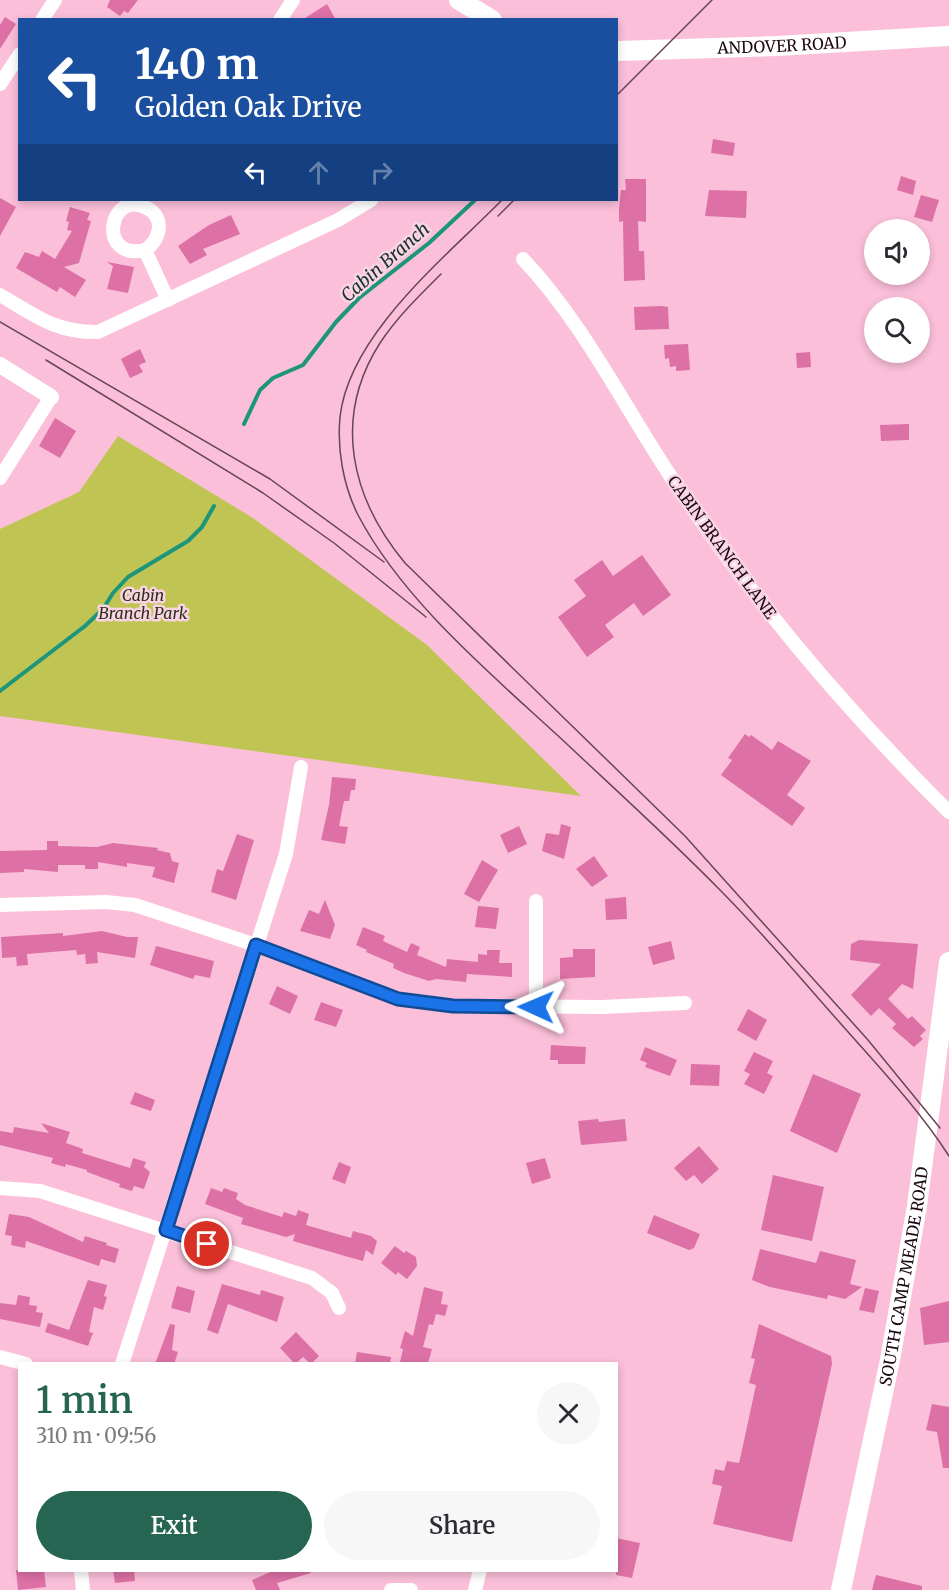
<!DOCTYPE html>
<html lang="en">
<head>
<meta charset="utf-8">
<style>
	:root { --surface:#fff; --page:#f7f7f7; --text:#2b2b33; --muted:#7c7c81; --accent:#256552 }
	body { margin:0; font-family:Merriweather,serif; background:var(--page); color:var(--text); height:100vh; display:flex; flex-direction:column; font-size:22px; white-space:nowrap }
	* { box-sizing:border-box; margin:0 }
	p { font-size:20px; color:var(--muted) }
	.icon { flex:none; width:33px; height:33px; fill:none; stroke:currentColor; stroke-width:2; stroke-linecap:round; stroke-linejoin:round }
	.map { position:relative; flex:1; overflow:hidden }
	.panel { position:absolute; left:18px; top:1362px; width:600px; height:210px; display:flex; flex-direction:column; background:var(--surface); border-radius:0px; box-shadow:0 3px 9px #0003 }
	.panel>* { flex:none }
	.banner { position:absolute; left:18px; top:18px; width:600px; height:183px; border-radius:0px; box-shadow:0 3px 9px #0003; background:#1a4fa0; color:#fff; overflow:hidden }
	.buttons { position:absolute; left:864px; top:219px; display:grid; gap:12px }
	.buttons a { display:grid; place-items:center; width:66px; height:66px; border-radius:50%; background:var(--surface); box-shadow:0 3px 9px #0003; font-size:30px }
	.pin { position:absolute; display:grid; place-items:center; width:51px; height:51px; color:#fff; margin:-26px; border:3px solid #fff; border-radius:50%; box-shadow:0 2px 6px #0007 }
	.me { position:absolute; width:66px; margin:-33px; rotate:271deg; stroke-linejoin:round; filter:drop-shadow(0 0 4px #0008) }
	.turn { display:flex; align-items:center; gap:21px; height:126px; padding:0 18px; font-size:27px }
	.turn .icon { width:78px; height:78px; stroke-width:2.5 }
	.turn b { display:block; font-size:42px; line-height:51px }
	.lanes { display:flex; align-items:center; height:57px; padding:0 18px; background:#0003; justify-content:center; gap:30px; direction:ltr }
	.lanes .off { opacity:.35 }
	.round { display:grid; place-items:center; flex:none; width:63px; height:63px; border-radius:32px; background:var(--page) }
	.headline { display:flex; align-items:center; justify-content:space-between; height:102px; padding:0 18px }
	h1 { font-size:36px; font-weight:600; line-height:45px; color:var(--accent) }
	.primary-button { display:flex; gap:12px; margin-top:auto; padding:12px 18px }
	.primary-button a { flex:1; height:69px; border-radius:36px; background:var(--accent); color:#fff; font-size:24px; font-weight:600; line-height:69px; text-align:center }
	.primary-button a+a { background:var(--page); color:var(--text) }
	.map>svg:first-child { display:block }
	.green { fill:#c0c453 }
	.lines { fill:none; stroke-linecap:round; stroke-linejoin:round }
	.stream { stroke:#1d957b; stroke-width:4 }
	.building { fill:#dd71a6 }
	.minor { stroke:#fff; stroke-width:14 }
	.tertiary { stroke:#fff; stroke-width:16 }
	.secondary { stroke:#fff; stroke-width:20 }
	.tram { stroke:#674655; stroke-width:1.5 }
	.route-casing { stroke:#114b97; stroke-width:15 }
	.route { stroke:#1a73e8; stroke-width:10 }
	.labels { text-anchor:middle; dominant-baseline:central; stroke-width:5; stroke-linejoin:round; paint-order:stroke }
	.street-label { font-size:16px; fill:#1c0812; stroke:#f9d4e4 }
	.park-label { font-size:16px; font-style:italic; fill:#2e2f1a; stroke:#f9d4e4 }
	.water-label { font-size:18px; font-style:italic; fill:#18322a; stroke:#f9d4e4 }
</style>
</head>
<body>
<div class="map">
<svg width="949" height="1590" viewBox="0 0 949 1590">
	<rect width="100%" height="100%" fill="#fbbfd9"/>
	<polygon class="green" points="118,436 253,518 427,645 581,796 0,716 0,529 79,492"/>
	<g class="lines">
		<g class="stream">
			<polyline points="244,424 260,390 273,378 303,365 336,322 359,298 429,243 475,200"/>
			<polyline points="0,691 85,626 103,609 113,593 128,577 188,541 202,527 214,506"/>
		</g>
	</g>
	<g class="building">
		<polygon points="110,0 138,0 128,13 124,11 120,16 107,7"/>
		<polygon points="327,4 336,20 302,20"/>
		<polygon points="5,17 16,24 0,49 0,25"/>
		<polygon points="713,139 735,143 733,156 711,153"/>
		<polygon points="901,176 916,181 913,195 897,190"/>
		<polygon points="625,179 646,179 646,222 638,221 639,251 644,251 645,280 624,281 623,221 619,222 619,209 621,190 626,190"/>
		<polygon points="709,190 747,191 746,218 705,216"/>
		<polygon points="921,195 939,200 932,222 914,217"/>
		<polygon points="0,198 16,207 0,236"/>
		<polygon points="70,207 90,213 87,220 91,221 79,263 64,267 86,280 75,297 60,287 57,292 16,268 25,252 39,257 42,251 55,259 72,231 67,230 69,222 66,221"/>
		<polygon points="231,215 240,234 203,249 207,255 190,264 178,246 209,225"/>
		<polygon points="107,262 134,267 128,293 107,289 113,266"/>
		<polygon points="661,306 668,307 669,329 635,330 634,307"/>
		<polygon points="688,344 690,370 676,371 676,366 670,367 669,358 665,359 664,345"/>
		<polygon points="140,349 146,362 139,365 143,372 130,378 121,359"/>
		<polygon points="810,352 811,367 797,368 796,353"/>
		<polygon points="55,418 76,431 60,458 39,446"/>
		<polygon points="909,424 909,440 881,441 880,425"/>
		<polygon points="642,555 671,595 643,616 634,603 605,625 614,637 587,657 558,617 586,596 574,580 602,560 613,576"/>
		<polygon points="745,734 749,737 751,735 772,750 778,741 811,761 787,795 805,808 792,826 721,775 732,760 728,758"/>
		<polygon points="332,777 356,779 355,790 351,790 349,801 344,801 339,826 348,827 345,844 321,840 329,805"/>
		<polygon points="561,824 571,827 564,859 542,851 546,833 559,835"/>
		<polygon points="519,826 527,844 508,853 500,835"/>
		<polygon points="237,834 254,840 236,900 211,892 217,869 223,871"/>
		<polygon points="47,841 58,841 58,846 97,847 113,843 158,848 157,850 170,853 172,861 179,863 174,883 152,877 155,867 127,863 127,867 98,862 98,869 85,869 85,865 58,865 58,872 24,869 24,872 0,873 0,851 47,850"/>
		<polygon points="594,856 608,876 592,887 576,869"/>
		<polygon points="482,860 498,870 479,902 464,894"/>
		<polygon points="626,897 627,919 606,920 605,899"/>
		<polygon points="325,900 335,925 330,939 300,931 309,910 319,914"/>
		<polygon points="478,906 499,908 496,929 475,927"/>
		<polygon points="363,927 385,936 383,941 407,952 411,943 420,947 417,955 446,967 447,959 478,962 478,954 487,955 487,950 500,950 499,963 512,963 512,977 467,974 466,982 436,979 429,981 404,973 393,968 394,964 366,952 367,950 356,945"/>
		<polygon points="102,931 127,937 138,937 135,958 97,952 98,963 86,964 85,954 77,955 76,950 27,954 28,965 17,966 16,957 2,958 1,937 63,933 63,936"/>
		<polygon points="859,940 918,944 913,989 902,984 888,999 908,1019 912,1016 926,1030 920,1036 923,1039 914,1047 892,1028 896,1024 879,1008 871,1016 851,995 881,964 850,960 851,944"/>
		<polygon points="671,941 675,959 653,965 648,947"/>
		<polygon points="156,946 214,961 210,978 195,975 193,979 150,965"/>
		<polygon points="573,949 595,949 595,977 560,979 560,958 573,957"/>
		<polygon points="277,986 298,996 290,1014 269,1004"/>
		<polygon points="321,1002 343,1010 336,1027 314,1020"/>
		<polygon points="748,1009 767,1020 756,1041 737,1030"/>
		<polygon points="551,1045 586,1047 585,1064 558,1064 558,1060 550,1060"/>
		<polygon points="645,1047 677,1060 670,1076 645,1067 647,1063 640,1060"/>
		<polygon points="754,1052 773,1061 767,1073 773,1076 764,1094 744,1084 750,1074 744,1071"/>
		<polygon points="691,1064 720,1065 719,1086 690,1085"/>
		<polygon points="813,1074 861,1094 837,1153 790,1131"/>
		<polygon points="135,1092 155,1100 151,1111 130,1104"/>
		<polygon points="598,1119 599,1122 625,1119 627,1141 581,1145 578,1121"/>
		<polygon points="41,1123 70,1132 66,1143 83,1149 82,1153 130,1168 133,1158 146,1162 144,1167 150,1172 144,1189 134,1186 132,1191 119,1187 120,1184 87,1172 87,1170 66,1164 65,1167 51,1163 53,1158 0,1145 0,1131 13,1133 14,1127 49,1133"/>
		<polygon points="699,1146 719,1169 702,1184 694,1175 686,1181 674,1168"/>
		<polygon points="545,1158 551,1178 532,1184 526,1163"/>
		<polygon points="339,1162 351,1167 345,1184 332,1179"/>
		<polygon points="773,1175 824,1187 812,1241 761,1230"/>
		<polygon points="211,1188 222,1192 224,1188 238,1193 236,1199 245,1205 282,1217 284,1212 296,1216 298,1210 309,1214 306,1225 351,1238 353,1231 371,1236 377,1241 373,1255 366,1250 363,1261 352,1258 293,1241 295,1234 286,1237 241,1224 243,1218 205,1204"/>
		<polygon points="9,1214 29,1217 83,1242 85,1236 107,1243 106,1245 119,1249 115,1263 101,1259 99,1266 26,1241 25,1248 11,1245 12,1236 5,1235"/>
		<polygon points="654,1215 700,1234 694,1248 689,1250 647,1233"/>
		<polygon points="395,1246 404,1253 406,1251 416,1257 417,1266 407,1279 398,1272 396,1275 381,1263"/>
		<polygon points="760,1249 816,1263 820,1251 856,1260 850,1284 862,1287 845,1299 828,1295 827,1299 770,1287 752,1280"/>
		<polygon points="88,1280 107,1285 104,1296 107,1297 103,1310 94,1307 89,1332 93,1333 88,1346 45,1332 48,1323 69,1330"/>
		<polygon points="222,1284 260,1295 261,1290 284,1297 277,1322 228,1304 218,1334 207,1330"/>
		<polygon points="177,1286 195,1291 190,1313 171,1308"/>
		<polygon points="424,1287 443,1292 441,1304 448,1305 445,1316 436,1314 433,1325 429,1324 423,1347 432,1349 428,1363 400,1362 403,1349 400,1348 405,1331 413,1336"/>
		<polygon points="865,1288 879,1291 874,1313 859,1310"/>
		<polygon points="18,1295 30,1297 29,1305 37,1306 36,1312 43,1313 40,1327 0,1319 0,1303 16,1305"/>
		<polygon points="949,1301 949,1342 924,1345 920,1308"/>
		<polygon points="170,1324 175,1325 172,1350 178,1352 174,1364 155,1364"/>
		<polygon points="759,1324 831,1356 832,1364 792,1542 713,1524 722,1486 712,1484 715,1469 724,1471 727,1461 739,1463 745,1436 756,1385 749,1383 755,1359 751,1358"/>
		<polygon points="296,1332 319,1356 311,1364 303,1357 295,1364 280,1348"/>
		<polygon points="357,1352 391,1357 390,1364 355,1364"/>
		<polygon points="932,1404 949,1407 949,1468 943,1468 937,1432 926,1430"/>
		<polygon points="616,1538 640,1543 632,1578 616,1575"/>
		<polygon points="16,1570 44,1570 46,1587 18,1590"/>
		<polygon points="113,1570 134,1570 135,1581 115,1583"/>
		<polygon points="275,1570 310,1570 311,1573 277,1583 280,1590 256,1590 252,1580"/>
		<polygon points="876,1575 922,1586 922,1590 872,1590"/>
	</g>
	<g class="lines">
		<g class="minor">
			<polyline points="42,20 55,0"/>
			<polyline points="280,20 293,0"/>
			<polyline points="0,84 20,54"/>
			<path d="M145,250C96,261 109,188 147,208C166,218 160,240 145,250L168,300"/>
			<path d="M523,259C587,327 628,415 681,492C759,608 850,714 949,812"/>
			<path d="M0,295C35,315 56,333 98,332L338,220L371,200"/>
			<polyline points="0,478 51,397"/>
			<polyline points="0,905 106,902 135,905 256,945 398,999 453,1006 602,1007 685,1003"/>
			<polyline points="536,1007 536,901"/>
			<polyline points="0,1188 40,1191 312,1278 332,1293 339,1308"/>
			<polyline points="0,1357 26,1364"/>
			<polyline points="122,1364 286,854 301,767"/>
			<polyline points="81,1570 83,1590"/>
			<polyline points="391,1590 411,1590"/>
			<polyline points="475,1590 480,1570"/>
		</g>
		<polyline class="tertiary" points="0,365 51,397"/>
		<g class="secondary">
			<polyline points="459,0 492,20"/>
			<path id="s1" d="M616,51L777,46L949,36"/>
			<path id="s2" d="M841,1590L890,1360L917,1206L949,962"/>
		</g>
		<g class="tram">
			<polyline points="616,96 712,0"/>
			<path d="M502,200C446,257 349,334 340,417C337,449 343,485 358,515C404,603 497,679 569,746C619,793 671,840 719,889C762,932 801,979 841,1024C879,1067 918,1108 949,1156"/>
			<polyline points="498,216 514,200"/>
			<path d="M441,274C420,295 397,317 380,343C332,418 351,498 405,563L685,836L868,1040L940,1128"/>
			<polyline points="0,322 270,479 384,562"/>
			<polyline points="46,360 263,493 334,543 426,617"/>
		</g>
	</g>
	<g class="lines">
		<defs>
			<polyline id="route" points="207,1244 166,1230 256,945 398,999 453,1006 536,1007"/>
		</defs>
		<use href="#route" class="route-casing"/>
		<use href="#route" class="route"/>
	</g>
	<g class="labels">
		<g class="street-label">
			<text stroke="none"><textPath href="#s1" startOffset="166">ANDOVER ROAD</textPath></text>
			<text transform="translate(722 547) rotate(54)">CABIN BRANCH LANE</text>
			<text stroke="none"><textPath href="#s2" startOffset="320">SOUTH CAMP MEADE ROAD</textPath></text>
		</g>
		<g class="park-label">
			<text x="143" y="595">Cabin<tspan x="143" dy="18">Branch Park</tspan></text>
		</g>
		<g class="water-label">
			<text transform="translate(385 262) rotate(-41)">Cabin Branch</text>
		</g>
	</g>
</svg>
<div class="buttons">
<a><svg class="icon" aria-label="sound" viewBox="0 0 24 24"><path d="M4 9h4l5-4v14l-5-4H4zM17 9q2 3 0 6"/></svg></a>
<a><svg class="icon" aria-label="search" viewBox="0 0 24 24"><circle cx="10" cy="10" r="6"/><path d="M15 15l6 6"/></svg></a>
</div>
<div class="pin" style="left:207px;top:1244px;background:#d93025"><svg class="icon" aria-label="arrive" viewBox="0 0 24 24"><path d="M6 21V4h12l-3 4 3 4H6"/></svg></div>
<svg class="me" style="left:536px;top:1007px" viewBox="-20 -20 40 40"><path d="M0-17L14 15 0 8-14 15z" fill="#1a73e8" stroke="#fff" stroke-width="4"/></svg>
<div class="banner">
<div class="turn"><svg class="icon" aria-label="left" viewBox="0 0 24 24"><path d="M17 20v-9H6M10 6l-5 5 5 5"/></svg><div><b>140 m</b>Golden Oak Drive</div></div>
<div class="lanes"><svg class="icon" aria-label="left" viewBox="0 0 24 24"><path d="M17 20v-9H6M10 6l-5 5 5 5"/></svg><svg class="icon off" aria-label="ahead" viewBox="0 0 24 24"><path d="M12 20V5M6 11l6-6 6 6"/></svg><svg class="icon off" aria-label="right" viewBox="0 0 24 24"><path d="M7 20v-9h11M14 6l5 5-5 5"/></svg></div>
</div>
<section class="panel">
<div class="headline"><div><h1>1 min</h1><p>310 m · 09:56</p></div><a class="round"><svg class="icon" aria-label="close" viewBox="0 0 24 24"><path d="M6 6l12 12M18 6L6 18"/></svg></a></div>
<div class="primary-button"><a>Exit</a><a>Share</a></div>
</section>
</div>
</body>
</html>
